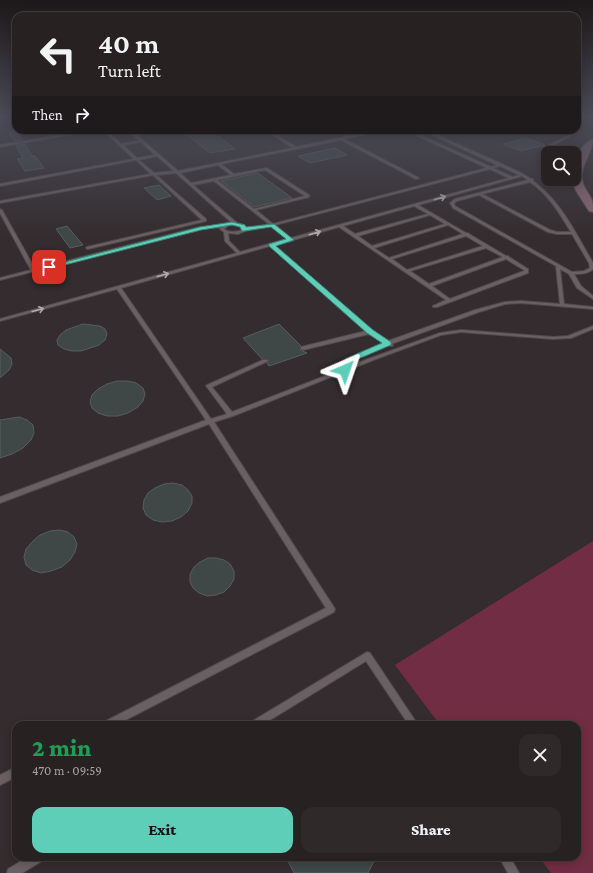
<!DOCTYPE html>
<html lang="en">
<head>
<meta charset="utf-8">
<style>
	:root { --surface:#272122; --page:#2f292a; --text:#f1f3f6; --muted:#a4a3a5; --line:#433e40; --accent:#5eceb8 }
	body { margin:0; font-family:"Crimson Pro",serif; background:var(--page); color:var(--text); height:100vh; display:flex; flex-direction:column; font-size:15px; white-space:nowrap }
	* { box-sizing:border-box; margin:0 }
	p { font-size:13px; color:var(--muted) }
	.icon { flex:none; width:22px; height:22px; fill:none; stroke:currentColor; stroke-width:2; stroke-linecap:round; stroke-linejoin:round }
	.map { position:relative; flex:1; overflow:hidden }
	.side { position:absolute; left:12px; top:721px; width:569px; height:140px; display:flex; flex-direction:column; background:var(--surface); border-radius:12px; box-shadow:0 2px 10px #0003,0 0 0 1px var(--line) }
	.side>* { flex:none }
	.hud { position:absolute; left:12px; top:12px; width:569px; height:122px; border-radius:12px; box-shadow:0 2px 10px #0003,0 0 0 1px var(--line); background:#272122; color:var(--text); overflow:hidden }
	.tools { position:absolute; left:541px; top:146px; display:grid; gap:8px }
	.tools a { display:grid; place-items:center; width:40px; height:40px; border-radius:8px; background:var(--surface); box-shadow:0 2px 10px #0003,0 0 0 1px var(--line); font-size:20px }
	.pin { position:absolute; display:grid; place-items:center; width:34px; height:34px; color:#fff; margin:-17px; border-radius:8px; box-shadow:0 2px 6px #0006 }
	.me { position:absolute; width:44px; margin:-22px; rotate:43deg; stroke-linejoin:round; filter:drop-shadow(0 0 3px #0008) }
	.turn { display:flex; align-items:center; gap:14px; height:84px; padding:0 20px; font-size:18px }
	.turn .icon { width:52px; height:52px; stroke-width:2.5 }
	.turn b { display:block; font-size:28px; line-height:34px }
	.then { display:flex; align-items:center; height:38px; padding:0 20px; background:#0003; gap:8px; font-size:15px }
	.round { display:grid; place-items:center; flex:none; width:42px; height:42px; border-radius:12px; background:var(--page) }
	.summary { display:flex; align-items:center; justify-content:space-between; height:68px; padding:0 20px }
	h1 { font-size:24px; font-weight:800; line-height:30px; color:#1e9e55 }
	.primary-button { display:flex; gap:8px; margin-top:auto; padding:8px 20px }
	.primary-button a { flex:1; height:46px; border-radius:12px; background:var(--accent); color:#111; font-size:16px; font-weight:800; line-height:46px; text-align:center }
	.primary-button a+a { background:var(--page); color:var(--text) }
	.map>svg:first-child { display:block }
	.green { fill:#712d43 }
	.building { fill:#3f4846; stroke:#555f5c }
	.lines { fill:none; stroke-linecap:round; stroke-linejoin:round }
	.lane-casing { stroke:#51494b; stroke-width:2 }
	.secondary-casing { stroke:#51494b; stroke-width:2 }
	.lane { fill:#6a6063; fill-rule:evenodd }
	.secondary { fill:#8c6872; fill-rule:evenodd }
	.oneway { stroke:#b1a9ab }
	.route { fill:#5eceb8; stroke:#3d8678 }
</style>
</head>
<body>
<div class="map">
<svg width="593" height="873" viewBox="0 0 593 873">
	<rect width="100%" height="100%" fill="#342c2e"/>
	<polygon class="green" points="593,541 593,873 551,873 539,857 577,857 577,725 440,725 395,665"/>
	<g class="building">
		<polygon points="16,129 16,130 23,140 14,141 9,133"/>
		<polygon points="181,130 210,130 235,149 210,153"/>
		<polygon points="526,138 545,145 521,151 503,144"/>
		<polygon points="25,144 32,156 35,156 44,168 25,171 17,159 23,158 16,146"/>
		<polygon points="335,148 347,155 310,163 298,156"/>
		<polygon points="258,173 292,198 254,207 221,181"/>
		<polygon points="159,185 171,196 157,200 144,188"/>
		<polygon points="67,226 83,245 70,248 56,229"/>
		<polygon points="83,324 100,326 105,329 107,334 105,340 99,345 81,351 72,351 64,349 58,345 57,340 60,335 66,330"/>
		<polygon points="279,324 301,346 300,350 307,353 269,366 267,363 269,360 262,359 243,338"/>
		<polygon points="0,349 11,358 12,364 9,370 0,378"/>
		<polygon points="117,381 128,381 136,383 143,388 145,394 143,401 138,407 128,413 118,416 107,416 98,413 92,408 90,402 92,395 98,389 107,384"/>
		<polygon points="19,417 27,420 33,425 34,433 31,440 23,448 12,454 0,458 0,420"/>
		<polygon points="173,483 182,485 188,490 192,496 192,503 188,511 181,517 172,521 162,522 153,520 146,515 143,508 144,500 148,493 155,488 164,484"/>
		<polygon points="60,530 68,532 74,537 77,544 75,552 70,560 62,567 51,571 41,573 32,570 26,565 24,557 26,549 32,542 40,535 50,531"/>
		<polygon points="208,558 216,558 224,560 230,564 234,571 234,579 230,586 224,592 216,595 207,596 199,593 193,588 190,582 190,574 194,567 200,562"/>
		<polygon points="286,857 376,857 368,873 294,873"/>
	</g>
	<g class="lines">
		<defs>
			<g id="lane">
				<polygon points="91,130 97,130 0,147 0,145"/>
				<path d="M103,130H106L121,144L139,141L128,130H131L178,171L293,148L265,130H268L296,147L379,130H384L344,139L419,178L416,179L341,140L221,164L234,174L267,168L309,195V197L256,210L273,224L487,168L405,130H408L491,167L497,165L422,130H425L502,164L523,174L531,179H533V181C561,201 576,234 593,263V269C588,274 581,274 574,274L581,286L593,296V299L577,288L569,274L560,269L564,304L593,307V309L521,303L505,304L479,312L391,344L393,345L392,346L387,345L350,361L349,366L440,333L461,330L553,337L568,336L593,326V329L571,338L553,339L461,332L441,335L376,359L233,416L214,422L335,609L334,612L116,725H103L104,722L326,608L209,424L0,503V497L206,420L117,289L0,321V319L237,253L225,241L224,232L220,229L222,227L200,229L0,280V278L31,270L0,213V209L2,210L35,269L200,227L225,225L227,223H232L176,173L156,175L206,219V221L88,249L86,248L87,247L202,220L153,175L0,203V201L151,174L136,160L0,186V184L134,159ZM141,142L155,155L137,158L123,145ZM157,156L174,171L154,173L139,160ZM218,165L231,175L191,183L180,173ZM500,166L519,175L513,177L493,168ZM490,169L509,178L291,238L275,225ZM265,170L305,196L254,209L217,180ZM522,176L528,180L455,199L450,203L453,208L556,266L560,304L521,301L505,302L475,310L388,341L372,331L274,245L292,241L293,240L339,227L446,300L433,306V307H437L528,273V269L509,257L508,256H506L469,234L468,233H466L418,205ZM214,181L269,224L246,229L244,225L237,223L193,185ZM530,182C548,194 560,214 571,232H557L550,230L482,194ZM479,195L548,232L557,234H572L589,263L590,268L584,271L572,272L455,206L454,203L457,201ZM414,206L428,214L355,234L343,226ZM430,215L445,224L372,246L358,236ZM229,225H236L241,227L242,230C237,232 229,233 224,229ZM448,225L463,234L389,258L374,248ZM271,226L287,239L240,252L229,241L228,233L238,234L245,231ZM466,236L483,246L407,270L392,259ZM270,246L366,331L301,347V349L303,350L369,334L384,343L346,359L343,369L232,412L212,387L268,361L267,360H263L207,385L206,386L207,387L227,414L211,419L121,288ZM486,248L503,257L429,284L410,271ZM506,259L524,270V271L450,299L432,286Z"/>
				<polygon points="558,130 562,130 570,133 570,136 546,149 551,153 548,154 543,150 543,148 568,136 568,134"/>
				<polygon points="552,179 556,179 555,185 552,184"/>
				<polygon points="367,652 370,653 418,725 409,725 366,661 262,725 250,725 251,722"/>
				<polygon points="16,767 16,777 0,785 0,775"/>
				<polygon points="28,857 43,857 42,861 22,873 7,873 8,869"/>
				<polygon points="499,857 510,857 519,873 508,873"/>
			</g>
			<path id="secondary" d="M593,139C593,152 583,161 582,174C581,186 588,191 592,200C593,203 593,208 593,212L589,211L576,191L572,180L574,179C574,175 573,170 574,166C575,157 584,142 593,139Z"/>
		</defs>
		<use href="#lane" class="lane-casing"/>
		<use href="#secondary" class="secondary-casing"/>
		<use href="#lane" class="lane"/>
		<use href="#secondary" class="secondary"/>
	</g>
	<defs><path id="oneway-shaft" d="M-6 0H5M1.5-3L5.5 0L1.5 3" fill="none" stroke-width="1.6" stroke-linecap="round" stroke-linejoin="round"/></defs>
	<g class="oneway">
		<use href="#oneway-shaft" transform="translate(440 198) rotate(-16)"/>
		<use href="#oneway-shaft" transform="translate(315 233) rotate(-16)"/>
		<use href="#oneway-shaft" transform="translate(163 275) rotate(-15)"/>
		<use href="#oneway-shaft" transform="translate(38 310) rotate(-15)"/>
	</g>
	<linearGradient id="sky" x2="0" y2="1"><stop stop-color="#1d1819"/><stop offset="0.49" stop-color="#4a4b57"/><stop offset="1" stop-color="#4a4b57" stop-opacity="0"/></linearGradient>
	<rect width="593" height="238" fill="url(#sky)"/>
	<polygon class="route" points="232,222 245,225 246,227 274,224 294,240 276,246 373,330 391,342 391,345 351,362 348,371 342,371 341,370 345,359 382,343 367,333 269,246 269,244 286,239 271,227 244,231 242,231 240,227 232,225 201,230 49,269 46,267 200,227"/>
</svg>
<div class="tools">
<a><svg class="icon" aria-label="search" viewBox="0 0 24 24"><circle cx="10" cy="10" r="6"/><path d="M15 15l6 6"/></svg></a>
</div>
<div class="pin" style="left:49px;top:267px;background:#d93025"><svg class="icon" aria-label="arrive" viewBox="0 0 24 24"><path d="M6 21V4h12l-3 4 3 4H6"/></svg></div>
<svg class="me" style="left:345px;top:370px" viewBox="-20 -20 40 40"><path d="M0-17L14 15 0 8-14 15z" fill="#5eceb8" stroke="#fff" stroke-width="4"/></svg>
<div class="hud">
<div class="turn"><svg class="icon" aria-label="left" viewBox="0 0 24 24"><path d="M17 20v-9H6M10 6l-5 5 5 5"/></svg><div><b>40 m</b>Turn left</div></div>
<div class="then">Then<svg class="icon" aria-label="right" viewBox="0 0 24 24"><path d="M7 20v-9h11M14 6l5 5-5 5"/></svg></div>
</div>
<section class="side">
<div class="summary"><div><h1>2 min</h1><p>470 m · 09:59</p></div><a class="round"><svg class="icon" aria-label="close" viewBox="0 0 24 24"><path d="M6 6l12 12M18 6L6 18"/></svg></a></div>
<div class="primary-button"><a>Exit</a><a>Share</a></div>
</section>
</div>
</body>
</html>
